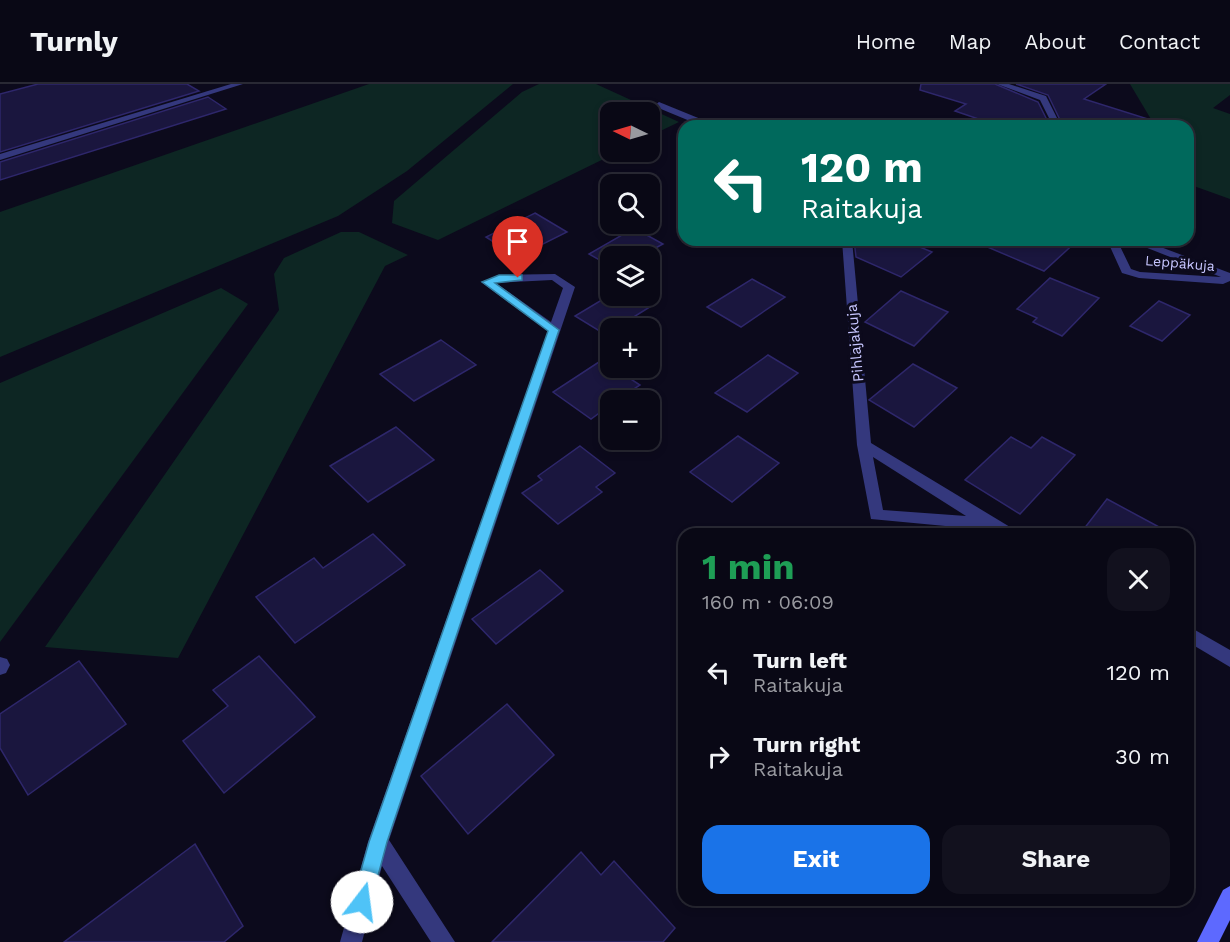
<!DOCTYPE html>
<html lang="en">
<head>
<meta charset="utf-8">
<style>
	:root { --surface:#090815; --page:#12111e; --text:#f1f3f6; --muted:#999aa0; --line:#292934; --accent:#1a73e8 }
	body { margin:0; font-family:"Work Sans",sans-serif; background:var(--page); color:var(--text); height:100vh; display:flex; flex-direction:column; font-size:22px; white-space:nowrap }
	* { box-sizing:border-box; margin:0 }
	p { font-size:20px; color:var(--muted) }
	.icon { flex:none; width:33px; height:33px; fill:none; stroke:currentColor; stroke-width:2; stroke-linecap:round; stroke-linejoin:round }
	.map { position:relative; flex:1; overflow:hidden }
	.panel { position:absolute; left:678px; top:444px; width:516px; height:378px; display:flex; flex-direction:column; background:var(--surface); border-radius:18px; box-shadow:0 3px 9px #0003,0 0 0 2px var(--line) }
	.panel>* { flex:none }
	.hud { position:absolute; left:678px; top:36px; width:516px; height:126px; border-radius:18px; box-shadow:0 3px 9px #0003,0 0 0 2px var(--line); background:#00695c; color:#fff; overflow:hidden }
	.needle { width:39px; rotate:275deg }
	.fabs { position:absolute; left:600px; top:18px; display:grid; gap:12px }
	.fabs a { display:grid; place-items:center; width:60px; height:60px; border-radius:12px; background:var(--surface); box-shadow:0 3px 9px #0003,0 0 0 2px var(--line); font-size:30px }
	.pin { position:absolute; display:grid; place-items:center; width:51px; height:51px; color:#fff; margin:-62px -26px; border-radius:50% 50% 50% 0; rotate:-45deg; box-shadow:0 0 6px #0007 }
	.pin .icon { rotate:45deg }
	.me { position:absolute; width:66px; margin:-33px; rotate:15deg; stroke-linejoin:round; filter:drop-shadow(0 0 4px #0008) }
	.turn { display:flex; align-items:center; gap:21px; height:126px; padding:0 24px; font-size:27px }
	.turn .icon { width:78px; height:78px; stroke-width:2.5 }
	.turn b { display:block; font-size:42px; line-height:51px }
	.round { display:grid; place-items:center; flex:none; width:63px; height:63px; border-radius:18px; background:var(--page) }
	.summary { display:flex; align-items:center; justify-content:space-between; height:102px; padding:0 24px }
	h1 { font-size:36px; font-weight:700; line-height:45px; color:#1e9e55 }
	.cta { display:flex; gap:12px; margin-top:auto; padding:12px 24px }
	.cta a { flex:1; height:69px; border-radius:18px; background:var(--accent); color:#fff; font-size:24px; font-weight:700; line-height:69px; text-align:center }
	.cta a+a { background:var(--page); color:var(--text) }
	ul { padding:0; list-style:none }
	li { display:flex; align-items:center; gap:18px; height:84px; padding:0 24px }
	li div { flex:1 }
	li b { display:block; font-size:22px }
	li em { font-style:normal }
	header { display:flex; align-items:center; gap:36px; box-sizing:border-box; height:84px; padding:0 30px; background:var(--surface); border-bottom:2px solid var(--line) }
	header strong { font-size:28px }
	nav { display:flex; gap:33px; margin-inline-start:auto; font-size:21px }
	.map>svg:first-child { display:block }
	.green { fill:#0d2623 }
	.building { fill:#1a163e; stroke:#2e276b; stroke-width:1.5 }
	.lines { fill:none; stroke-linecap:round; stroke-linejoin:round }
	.minor { fill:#34387d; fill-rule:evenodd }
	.secondary { fill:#5d69ff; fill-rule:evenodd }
	.route { fill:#4fc3f7; stroke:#337fa1; stroke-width:1.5 }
	.labels { text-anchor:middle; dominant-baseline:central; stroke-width:6; stroke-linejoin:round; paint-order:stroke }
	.far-street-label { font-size:14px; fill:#c7c6ff; stroke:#0c0a1c }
	.street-label { font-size:15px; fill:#c7c6ff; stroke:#0c0a1c }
</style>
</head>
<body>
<header>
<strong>Turnly</strong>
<nav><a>Home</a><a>Map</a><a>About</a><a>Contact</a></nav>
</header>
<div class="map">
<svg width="1230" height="858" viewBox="0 0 1230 858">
	<rect width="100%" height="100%" fill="#0c0a1c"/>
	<g class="green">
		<polygon points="369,0 513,0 407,87 338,132 0,273 0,128"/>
		<polygon points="539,0 596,0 679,38 650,52 650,28 610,28 610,68 618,68 438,156 392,139 394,117 522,8"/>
		<polygon points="1130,0 1230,0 1230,11 1213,24 1230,30 1230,115 1191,101 1188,96 1188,42 1155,42"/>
		<polygon points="341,148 359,148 408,171 385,182 178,574 45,563 279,226 274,190 284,174"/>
		<polygon points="221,204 248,220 0,558 0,299"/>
	</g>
	<g class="building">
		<polygon points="38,0 187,0 199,7 0,68 0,10"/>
		<polygon points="921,0 995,0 1038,18 1050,42 999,42 955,27 966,20 920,6"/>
		<polygon points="1016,0 1106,0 1084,15 1151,36 1150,42 1063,42 1048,11"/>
		<polygon points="208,13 226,25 0,96 0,78"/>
		<polygon points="535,129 567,148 517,173 486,153"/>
		<polygon points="634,144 663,160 641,172 610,172 610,182 589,170"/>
		<polygon points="854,156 903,156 932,168 901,193 856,173"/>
		<polygon points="971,156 1078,156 1044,187"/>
		<polygon points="1050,194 1099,214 1062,252 1033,238 1037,234 1017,225"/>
		<polygon points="752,195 785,213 741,243 707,223"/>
		<polygon points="901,207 948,228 914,262 865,238"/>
		<polygon points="610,211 636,212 653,221 616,244 610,244 606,251 575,232"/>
		<polygon points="1159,217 1190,231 1162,257 1130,242"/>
		<polygon points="441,256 476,281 414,317 380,290"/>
		<polygon points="768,271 798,289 747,328 715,309"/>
		<polygon points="602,276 640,301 617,316 610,316 610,321 591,335 553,308"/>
		<polygon points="913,280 957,304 914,343 869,316"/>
		<polygon points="396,343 434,376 368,418 330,382"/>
		<polygon points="738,352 779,379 732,418 690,388"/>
		<polygon points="1011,353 1031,364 1042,353 1075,371 1020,430 965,396"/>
		<polygon points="580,362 615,389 596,403 602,408 558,440 522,409 542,396 538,392"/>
		<polygon points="1107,415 1172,450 1080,450"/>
		<polygon points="373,450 405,481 295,559 256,513 314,474 323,484"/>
		<polygon points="540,486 563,507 496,560 472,535"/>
		<polygon points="259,572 315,633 224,709 183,657 228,622 213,606"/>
		<polygon points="79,577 126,640 28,711 0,664 0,630"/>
		<polygon points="507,620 554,671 468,750 421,692"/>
		<polygon points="195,760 243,842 224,858 64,858"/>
		<polygon points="581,768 601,791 614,777 675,844 663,858 492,858"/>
	</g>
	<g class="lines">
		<g class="minor">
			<polygon points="231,0 243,0 0,76 0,70"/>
			<polygon points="997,0 1009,0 1046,12 1061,42 1053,42 1040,16"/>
			<polygon points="659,18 713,40 714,42 702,42 656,23 655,21"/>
			<path d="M842,156H852L871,359L1015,446L1018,450H996L988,446L871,435L857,361ZM873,373L966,432L883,426Z"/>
			<polygon points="1107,156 1117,156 1131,185 1140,188 1221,193 1127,156 1142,156 1230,189 1230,197 1223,200 1139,194 1122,189"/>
			<path d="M555,190L575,203L389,756L455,858H431L382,782L362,858H340L368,758L548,247L481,198L499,191ZM552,196L563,204L551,238L496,199Z"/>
			<polygon points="1188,542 1230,566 1230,583 1188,558"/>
			<polygon points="0,573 7,575 10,581 6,589 0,591"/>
		</g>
		<polygon class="secondary" points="1230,802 1230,836 1219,858 1197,858 1223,806"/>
	</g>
	<polygon class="route" points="522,191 522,196 495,199 559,246 387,758 371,818 368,825 362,828 355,825 352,818 369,758 548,247 482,198 499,191"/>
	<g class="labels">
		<g class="far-street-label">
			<text transform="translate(1180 179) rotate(5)">Leppäkuja</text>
		</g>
		<g class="street-label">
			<text transform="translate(855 259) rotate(-95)">Pihlajakuja</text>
		</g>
	</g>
</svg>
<div class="fabs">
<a><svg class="needle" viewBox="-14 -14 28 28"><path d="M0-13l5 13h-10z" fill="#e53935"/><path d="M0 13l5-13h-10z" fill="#999aa0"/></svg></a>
<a><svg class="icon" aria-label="search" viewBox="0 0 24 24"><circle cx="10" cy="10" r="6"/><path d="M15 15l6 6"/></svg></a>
<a><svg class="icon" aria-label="layers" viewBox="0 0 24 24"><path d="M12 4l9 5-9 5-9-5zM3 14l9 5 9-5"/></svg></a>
<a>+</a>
<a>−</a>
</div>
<div class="pin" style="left:518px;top:194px;background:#d93025"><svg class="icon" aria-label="arrive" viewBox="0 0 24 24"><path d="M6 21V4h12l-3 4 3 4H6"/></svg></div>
<svg class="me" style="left:362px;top:818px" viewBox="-20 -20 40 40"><circle r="19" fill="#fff"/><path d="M0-13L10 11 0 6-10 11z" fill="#4fc3f7"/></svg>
<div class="hud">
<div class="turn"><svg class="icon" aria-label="left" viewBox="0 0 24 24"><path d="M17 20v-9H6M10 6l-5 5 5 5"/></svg><div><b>120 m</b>Raitakuja</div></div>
</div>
<section class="panel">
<div class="summary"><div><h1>1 min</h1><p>160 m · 06:09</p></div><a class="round"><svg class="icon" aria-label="close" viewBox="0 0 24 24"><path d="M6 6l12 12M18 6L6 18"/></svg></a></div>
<ul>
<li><svg class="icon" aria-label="left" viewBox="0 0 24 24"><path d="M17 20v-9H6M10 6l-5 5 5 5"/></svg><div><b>Turn left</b><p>Raitakuja</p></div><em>120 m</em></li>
<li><svg class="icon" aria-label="right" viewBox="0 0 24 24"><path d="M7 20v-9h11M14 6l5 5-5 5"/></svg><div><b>Turn right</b><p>Raitakuja</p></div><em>30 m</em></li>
</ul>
<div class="cta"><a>Exit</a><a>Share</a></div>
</section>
</div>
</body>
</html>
